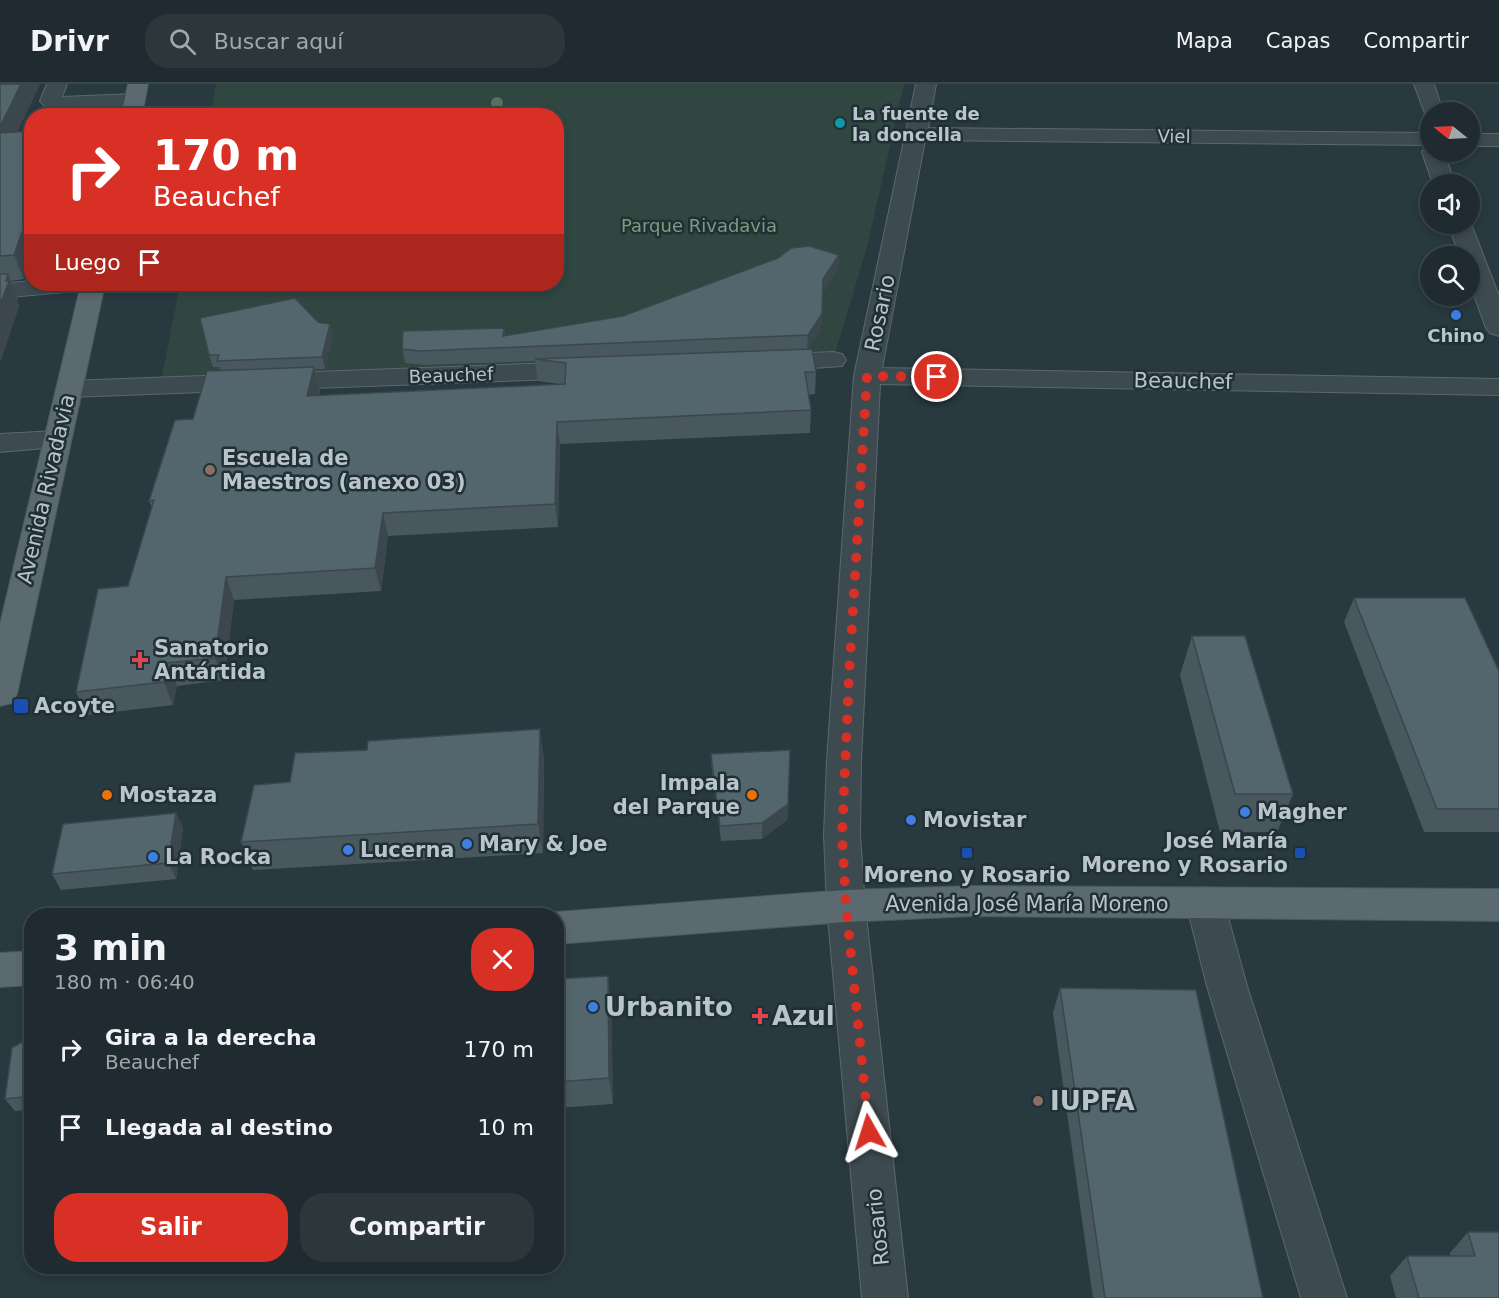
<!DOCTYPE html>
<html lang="es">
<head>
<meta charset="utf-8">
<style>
	:root { --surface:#1f2b30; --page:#2c373c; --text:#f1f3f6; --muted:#a1a7ab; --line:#3c474c; --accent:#d93025 }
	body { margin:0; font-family:"DejaVu Sans",sans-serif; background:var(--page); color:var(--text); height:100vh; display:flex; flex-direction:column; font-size:22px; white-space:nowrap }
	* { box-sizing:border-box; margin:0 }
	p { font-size:20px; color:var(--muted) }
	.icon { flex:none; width:33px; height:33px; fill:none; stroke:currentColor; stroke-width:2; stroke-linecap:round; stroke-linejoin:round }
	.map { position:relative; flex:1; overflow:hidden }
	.details { position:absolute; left:24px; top:824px; width:540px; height:366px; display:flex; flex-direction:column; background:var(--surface); border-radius:24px; box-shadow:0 3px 9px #0003,0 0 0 2px var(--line) }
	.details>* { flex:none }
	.guide { position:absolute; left:24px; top:24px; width:540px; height:183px; border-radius:24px; box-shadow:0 3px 9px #0003,0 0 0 2px var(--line); background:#d93025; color:#fff; overflow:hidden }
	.needle { width:39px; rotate:288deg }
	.buttons { position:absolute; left:1420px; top:18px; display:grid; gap:12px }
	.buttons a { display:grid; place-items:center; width:60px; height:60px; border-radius:50%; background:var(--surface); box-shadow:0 3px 9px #0003,0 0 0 2px var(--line); font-size:30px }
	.pin { position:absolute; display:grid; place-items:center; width:51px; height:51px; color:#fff; margin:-26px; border:3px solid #fff; border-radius:50%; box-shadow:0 2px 6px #0007 }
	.me { position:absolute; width:66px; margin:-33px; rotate:354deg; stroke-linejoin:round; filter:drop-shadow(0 0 4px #0008) }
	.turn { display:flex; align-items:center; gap:21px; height:126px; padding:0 30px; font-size:27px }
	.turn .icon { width:78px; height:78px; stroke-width:2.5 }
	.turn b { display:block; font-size:42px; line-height:51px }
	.then { display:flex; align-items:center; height:57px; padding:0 30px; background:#0003; gap:12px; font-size:22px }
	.round { display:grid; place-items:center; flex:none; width:63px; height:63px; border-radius:24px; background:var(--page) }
	.head { display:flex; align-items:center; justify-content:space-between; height:102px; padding:0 30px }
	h1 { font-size:36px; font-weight:700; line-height:45px }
	.button { display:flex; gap:12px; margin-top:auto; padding:12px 30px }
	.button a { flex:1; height:69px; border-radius:24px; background:var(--accent); color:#fff; font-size:24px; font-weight:700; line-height:69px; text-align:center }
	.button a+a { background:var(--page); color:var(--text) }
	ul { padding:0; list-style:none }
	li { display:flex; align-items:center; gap:18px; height:78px; padding:0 30px }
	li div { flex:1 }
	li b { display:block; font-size:22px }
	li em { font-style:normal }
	header { display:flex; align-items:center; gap:36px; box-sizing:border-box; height:84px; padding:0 30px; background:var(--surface); border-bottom:2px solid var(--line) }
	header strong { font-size:28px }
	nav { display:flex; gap:33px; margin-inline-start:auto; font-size:21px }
	.search { width:420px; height:54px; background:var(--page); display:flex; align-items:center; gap:15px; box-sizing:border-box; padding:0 21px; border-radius:24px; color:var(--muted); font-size:22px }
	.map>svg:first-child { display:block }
	.green { fill:#2f4641 }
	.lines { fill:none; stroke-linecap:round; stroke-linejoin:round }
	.minor-casing { stroke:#5b686e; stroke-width:2 }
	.major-casing { stroke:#49565d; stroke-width:2 }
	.minor { fill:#3d4a50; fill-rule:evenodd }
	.major { fill:#5b6a70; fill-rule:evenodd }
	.tree { fill:#567160 }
	.wall { fill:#48585e }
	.shaded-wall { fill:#3b474c }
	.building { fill:#54666d; stroke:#3b474c; stroke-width:1.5 }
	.route { stroke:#d93025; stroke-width:10; stroke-dasharray:0 18 }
	.culture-dot { fill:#0f9aa8; stroke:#212f36; stroke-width:2 }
	.shop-dot { fill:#3f7fe0; stroke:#212f36; stroke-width:2 }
	.education-dot { fill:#8d6e63; stroke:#212f36; stroke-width:2 }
	.health-dot { fill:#e0444e; stroke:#212f36; stroke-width:2 }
	.transit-dot { fill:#1a4fb4; stroke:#212f36; stroke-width:2 }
	.food-dot { fill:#e8710a; stroke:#212f36; stroke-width:2 }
	.labels { text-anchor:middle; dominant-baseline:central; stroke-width:5; stroke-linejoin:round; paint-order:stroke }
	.far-poi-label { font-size:18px; font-weight:bold; fill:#bac5cb; stroke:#212f36; text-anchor:start }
	.far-street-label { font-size:18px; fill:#bac5cb; stroke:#212f36 }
	.far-park-label { font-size:18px; fill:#7b9e7a; stroke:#212f36 }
	.street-label { font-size:21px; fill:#bac5cb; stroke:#212f36 }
	.poi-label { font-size:21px; font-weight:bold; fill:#bac5cb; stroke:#212f36; text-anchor:start }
	.near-poi-label { font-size:26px; font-weight:bold; fill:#bac5cb; stroke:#212f36; text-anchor:start }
</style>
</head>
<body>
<header>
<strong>Drivr</strong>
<div class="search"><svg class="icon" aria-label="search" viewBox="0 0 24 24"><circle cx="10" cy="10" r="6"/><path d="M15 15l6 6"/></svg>Buscar aquí</div>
<nav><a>Mapa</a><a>Capas</a><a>Compartir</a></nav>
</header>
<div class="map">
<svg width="1499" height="1214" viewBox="0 0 1499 1214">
	<rect width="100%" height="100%" fill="#293940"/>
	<polygon class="green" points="216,0 904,0 867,163 833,276 160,302 180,200 556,200 556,32 211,31"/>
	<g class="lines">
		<defs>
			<g id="minor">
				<polygon points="47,0 67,0 62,13 134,10 141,12 144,16 141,20 134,22 54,26 47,24 40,17"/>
				<polygon points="916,0 936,0 928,44 1431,49 1431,61 925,56 882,284 1499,295 1499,311 880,300 861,676 860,751 865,822 908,1214 862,1214 827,822 824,751 827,676 854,292"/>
				<polygon points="1414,0 1434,0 1443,28 1431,28 1431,34 1426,32"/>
				<rect x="1470" y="50" width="29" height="12"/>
				<polygon points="1431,62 1431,68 1444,68 1455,100 1433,100 1422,68 1425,63"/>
				<polygon points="1448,140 1471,140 1499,212 1499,252 1490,249 1486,244 1470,200 1470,172 1460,172"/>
				<polygon points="32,197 32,200 87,200 84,205 75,207 0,214 0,200"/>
				<polygon points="833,268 842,270 846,276 842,282 769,287 760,285 756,279 760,273 769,271"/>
				<polygon points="583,278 592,280 596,286 592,292 583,294 69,313 60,311 56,305 60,299 69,297"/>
				<polygon points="57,347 67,350 71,356 67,362 0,368 0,350"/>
				<polygon points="1205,803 1218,808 1224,819 1247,902 1347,1214 1301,1214 1207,902 1186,819 1192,808"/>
			</g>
			<g id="major">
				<polygon points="128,0 148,0 142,32 121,32"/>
				<polygon points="81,200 105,200 17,610 12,619 0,622 0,540"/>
				<polygon points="972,802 1499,805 1499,837 972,832 846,838 556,860 556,831 548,831 556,828 846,806"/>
				<polygon points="32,867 32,901 0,903 0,869"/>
			</g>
		</defs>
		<use href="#minor" class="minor-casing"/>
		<use href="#major" class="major-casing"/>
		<use href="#minor" class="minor"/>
		<use href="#major" class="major"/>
	</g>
	<circle class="tree" cx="497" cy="19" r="6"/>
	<g class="wall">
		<polygon points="0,0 40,0 17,48 32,47 32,173 24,195 11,197 18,215 17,218 19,222 0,278"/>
		<polygon points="839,171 838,185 823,209 821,244 807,265 816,288 815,310 808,311 811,326 810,349 560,360 558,443 388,452 381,507 234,516 224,596 177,602 173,621 87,631 76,608 128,502 152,424 149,417 220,287 219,283 213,283 209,271 318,238 330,240 333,252 325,285 315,285 320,306 319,312 559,300 538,297 535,277 424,281 405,279 402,265 504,244 505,252 623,232"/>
		<polygon points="1354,514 1499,587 1499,748 1424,748 1344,538"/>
		<polygon points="1192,552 1293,710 1277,748 1220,748 1180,591"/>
		<polygon points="711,670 788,735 762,755 721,757 712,686"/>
		<polygon points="544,674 543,769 253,786 241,758 290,698"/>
		<polygon points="176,729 183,744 176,795 61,806 52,790"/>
		<polygon points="556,895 611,919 613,1020 556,1024"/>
		<polygon points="1060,904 1263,1214 1093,1214 1053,929"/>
		<polygon points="32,952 32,1026 15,1027 5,1015"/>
		<polygon points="1468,1148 1499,1214 1396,1214 1390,1192 1407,1172 1450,1172 1450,1169"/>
	</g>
	<g class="shaded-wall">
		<polygon points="21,0 40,0 6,73 0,57 0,43"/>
		<polygon points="32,119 32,173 24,195 14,171"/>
		<polygon points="839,171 838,185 823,209 823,195"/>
		<polygon points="8,190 18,215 17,218 19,222 0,278 0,221"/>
		<polygon points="822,230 821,244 807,265 808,251"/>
		<polygon points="330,240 333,252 325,285 322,273"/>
		<polygon points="314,283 320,306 313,335 307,312"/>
		<polygon points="557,338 560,360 558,443 555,420"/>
		<polygon points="383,429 388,452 381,507 375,484"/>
		<polygon points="226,493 234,516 224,596 215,574"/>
		<polygon points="167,579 177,602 173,621 164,598"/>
		<polygon points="540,645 544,674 543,769 538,740"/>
		<polygon points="790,666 788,735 762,755 762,739"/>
		<polygon points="176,729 183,744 176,795 168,779"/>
		<polygon points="608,892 611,919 613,1020 609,994"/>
	</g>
	<g class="building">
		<polygon points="0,0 21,0 0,43"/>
		<polygon points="32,47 32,119 14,171 0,172 0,49"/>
		<polygon points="809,162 839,171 823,195 822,230 808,251 421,267 402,265 403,247 504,244 503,252 623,232 778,174 791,164"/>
		<polygon points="0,190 8,190 6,197 9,197 0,221"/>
		<polygon points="295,214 318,238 330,240 322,273 217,277 219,271 209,271 200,234"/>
		<polygon points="812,265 816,288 805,288 811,326 557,338 555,420 383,429 375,484 226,493 215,574 167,579 164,598 76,608 98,505 128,502 154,416 149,417 175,336 193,335 207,287 314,283 307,312 565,300 566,279 535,275"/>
		<polygon points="1354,514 1465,514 1499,587 1499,725 1437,725"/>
		<polygon points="1192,552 1245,552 1293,710 1235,710"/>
		<polygon points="540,645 538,740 241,758 254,701 290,698 295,669 367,666 368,657"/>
		<polygon points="790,666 788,720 762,739 720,742 711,670"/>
		<polygon points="176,729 168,779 52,790 63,740"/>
		<polygon points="608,892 609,994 556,998 556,895"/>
		<polygon points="1060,904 1196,906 1263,1214 1105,1214"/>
		<polygon points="32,952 32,1012 5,1015 12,964"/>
		<polygon points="1468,1148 1499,1148 1499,1214 1419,1214 1407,1172 1475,1172"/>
	</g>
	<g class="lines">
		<polyline class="route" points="869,1048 846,822 842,752 849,592 867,292 937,293"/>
	</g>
	<circle class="culture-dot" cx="840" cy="39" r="6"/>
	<g class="shop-dot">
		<circle cx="1456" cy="231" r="6"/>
		<circle cx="1245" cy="728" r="6"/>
		<circle cx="911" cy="736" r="6"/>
		<circle cx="467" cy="760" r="6"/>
		<circle cx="348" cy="766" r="6"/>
		<circle cx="153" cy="773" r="6"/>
		<circle cx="593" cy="923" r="6"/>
	</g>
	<g class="education-dot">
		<circle cx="210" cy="386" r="6"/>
		<circle cx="1038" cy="1017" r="6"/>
	</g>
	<g class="health-dot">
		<path d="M137 567h6v6h6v6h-6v6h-6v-6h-6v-6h6z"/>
		<path d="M757 923h6v6h6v6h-6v6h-6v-6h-6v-6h6z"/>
	</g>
	<g class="transit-dot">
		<rect x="13" y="614" width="16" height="16" rx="3"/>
		<rect x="961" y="763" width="12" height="12" rx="3"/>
		<rect x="1294" y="763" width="12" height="12" rx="3"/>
	</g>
	<g class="food-dot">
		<circle cx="107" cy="711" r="6"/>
		<circle cx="752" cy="711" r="6"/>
	</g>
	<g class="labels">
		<g class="far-poi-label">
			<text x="852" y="29">La fuente de<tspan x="852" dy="21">la doncella</tspan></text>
			<text x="1456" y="251" text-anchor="middle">Chino</text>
		</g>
		<g class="far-street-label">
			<text transform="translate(1174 52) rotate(1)">Viel</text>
			<text transform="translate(451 291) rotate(-2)">Beauchef</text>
		</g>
		<g class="far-park-label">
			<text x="699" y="141">Parque Rivadavia</text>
		</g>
		<g class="street-label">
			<text transform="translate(880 229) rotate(-78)">Rosario</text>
			<text transform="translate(1183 297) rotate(1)">Beauchef</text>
			<text transform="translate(46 405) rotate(-77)">Avenida Rivadavia</text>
			<text x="1027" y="820">Avenida José María Moreno</text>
			<text transform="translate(878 1143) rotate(-96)">Rosario</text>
		</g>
		<g class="poi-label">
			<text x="222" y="374">Escuela de<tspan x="222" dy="24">Maestros (anexo 03)</tspan></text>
			<text x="154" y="564">Sanatorio<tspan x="154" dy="24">Antártida</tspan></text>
			<text x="34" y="622">Acoyte</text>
			<text x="740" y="699" text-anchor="end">Impala<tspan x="740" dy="24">del Parque</tspan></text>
			<text x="119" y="711">Mostaza</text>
			<text x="1257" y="728">Magher</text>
			<text x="923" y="736">Movistar</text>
			<text x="1288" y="757" text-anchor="end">José María<tspan x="1288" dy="24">Moreno y Rosario</tspan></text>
			<text x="479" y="760">Mary &amp; Joe</text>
			<text x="360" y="766">Lucerna</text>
			<text x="165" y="773">La Rocka</text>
			<text x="967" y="791" text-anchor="middle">Moreno y Rosario</text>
		</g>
		<g class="near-poi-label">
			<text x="605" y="923">Urbanito</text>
			<text x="772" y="932">Azul</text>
			<text x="1050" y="1017">IUPFA</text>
		</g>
	</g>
</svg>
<div class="buttons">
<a><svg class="needle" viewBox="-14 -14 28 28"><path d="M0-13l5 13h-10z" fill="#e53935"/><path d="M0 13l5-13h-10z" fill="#a1a7ab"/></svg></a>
<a><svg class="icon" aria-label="sound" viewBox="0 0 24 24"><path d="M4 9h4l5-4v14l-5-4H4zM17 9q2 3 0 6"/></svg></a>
<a><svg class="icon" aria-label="search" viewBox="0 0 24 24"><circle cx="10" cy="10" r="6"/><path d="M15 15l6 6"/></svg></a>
</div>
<div class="pin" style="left:937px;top:293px;background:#d93025"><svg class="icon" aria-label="arrive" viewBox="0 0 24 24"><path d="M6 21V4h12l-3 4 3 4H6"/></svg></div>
<svg class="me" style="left:869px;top:1048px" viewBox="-20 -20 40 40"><path d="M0-17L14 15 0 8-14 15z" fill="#d93025" stroke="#fff" stroke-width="4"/></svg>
<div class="guide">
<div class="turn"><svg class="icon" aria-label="right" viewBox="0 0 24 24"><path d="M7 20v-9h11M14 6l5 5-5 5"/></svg><div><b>170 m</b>Beauchef</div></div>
<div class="then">Luego<svg class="icon" aria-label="arrive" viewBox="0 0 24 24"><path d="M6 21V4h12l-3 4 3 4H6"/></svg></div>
</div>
<section class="details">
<div class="head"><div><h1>3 min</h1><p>180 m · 06:40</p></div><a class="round" style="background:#d93025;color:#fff"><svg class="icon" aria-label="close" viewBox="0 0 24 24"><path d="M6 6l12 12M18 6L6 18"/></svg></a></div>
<ul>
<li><svg class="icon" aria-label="right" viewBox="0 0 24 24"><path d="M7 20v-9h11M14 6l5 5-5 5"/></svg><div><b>Gira a la derecha</b><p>Beauchef</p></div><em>170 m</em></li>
<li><svg class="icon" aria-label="arrive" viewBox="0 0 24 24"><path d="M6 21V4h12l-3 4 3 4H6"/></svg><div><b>Llegada al destino</b></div><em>10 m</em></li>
</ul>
<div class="button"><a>Salir</a><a>Compartir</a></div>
</section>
</div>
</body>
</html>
